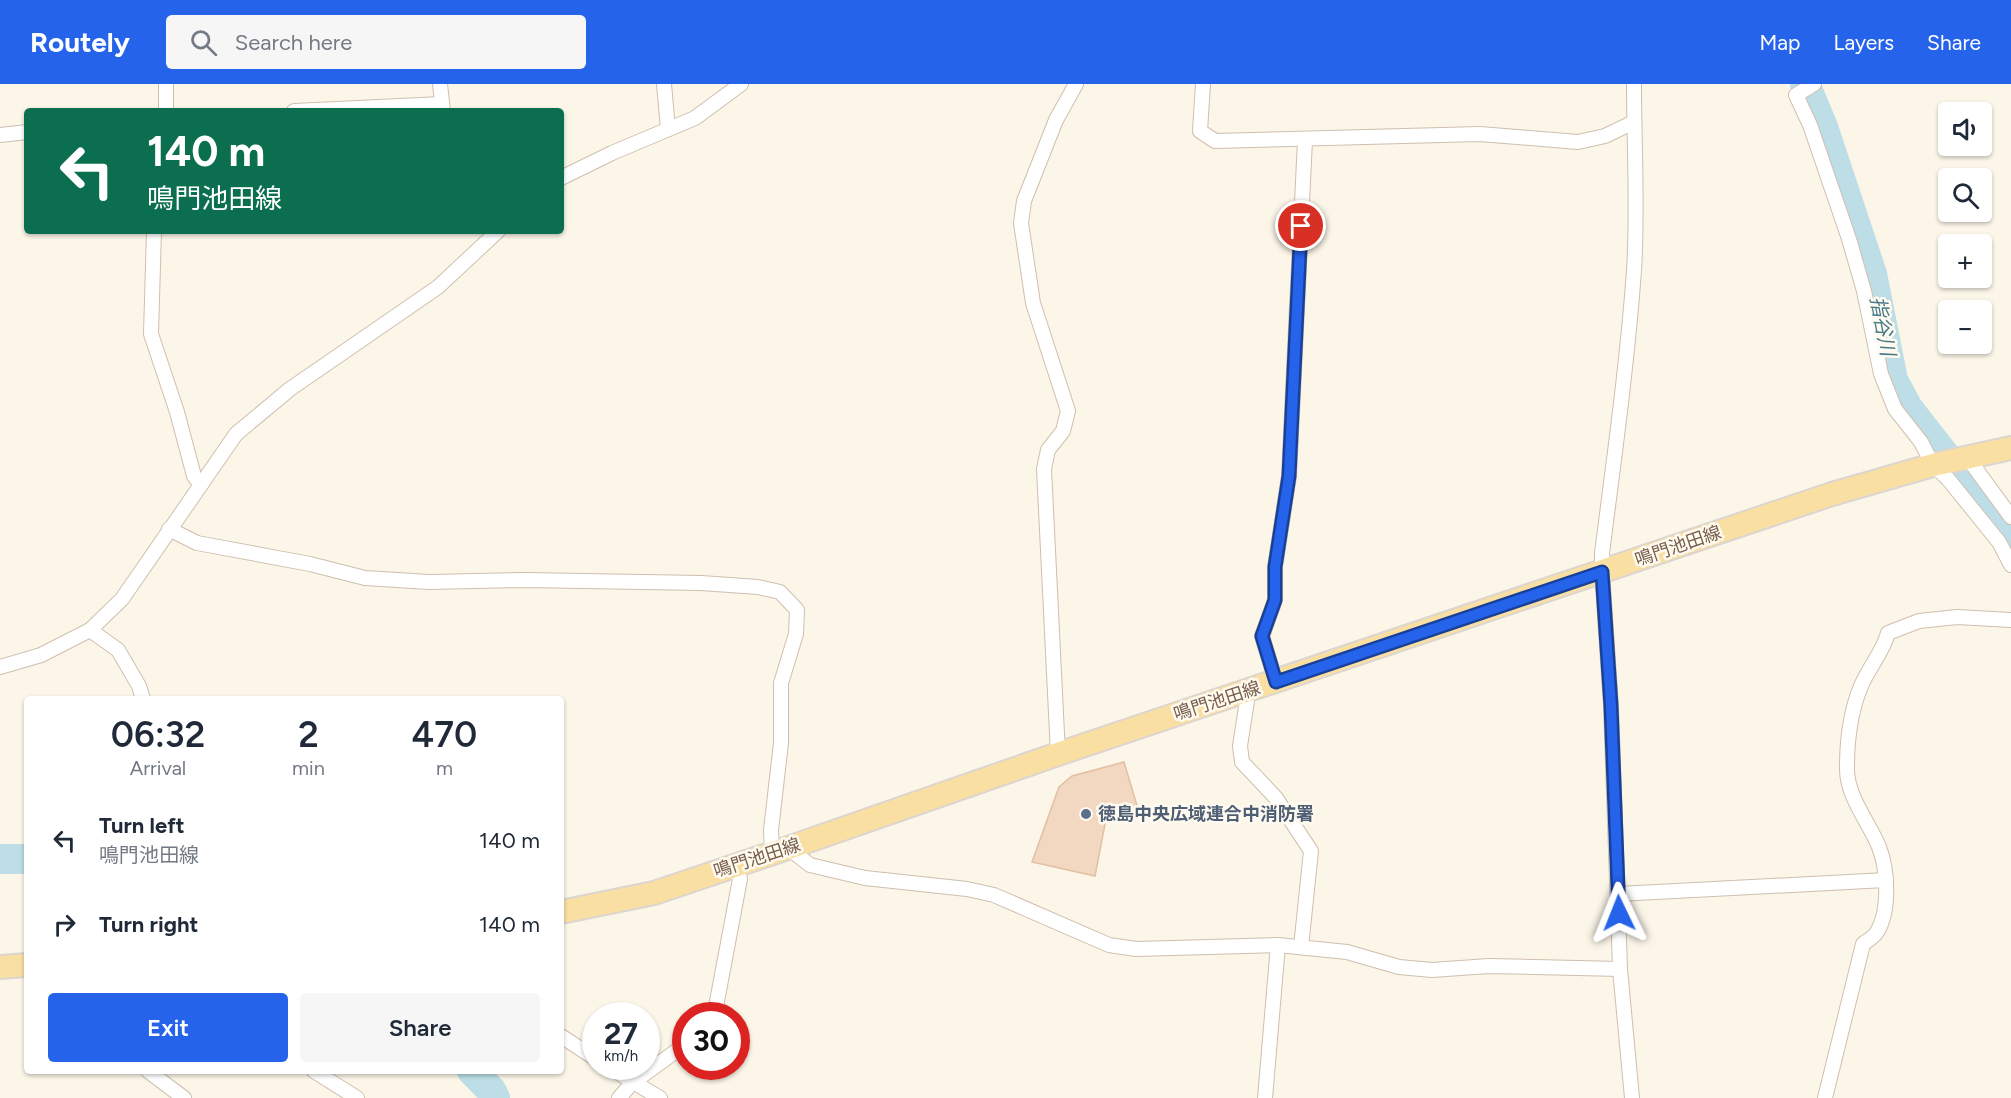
<!DOCTYPE html>
<html lang="en">
<head>
<meta charset="utf-8">
<style>
	:root { --surface:#fff; --page:#f6f6f7; --text:#1f2937; --muted:#747a83; --accent:#2563eb }
	body { margin:0; font-family:Figtree,"Noto Sans JP",sans-serif; background:var(--page); color:var(--text); height:100vh; display:flex; flex-direction:column; font-size:22px; white-space:nowrap }
	* { box-sizing:border-box; margin:0 }
	p { font-size:20px; color:var(--muted) }
	.icon { flex:none; width:33px; height:33px; fill:none; stroke:currentColor; stroke-width:2; stroke-linecap:round; stroke-linejoin:round }
	.map { position:relative; flex:1; overflow:hidden }
	.sheet { position:absolute; left:24px; top:612px; width:540px; height:378px; display:flex; flex-direction:column; background:var(--surface); border-radius:6px; box-shadow:0 2px 4px #0004 }
	.sheet>* { flex:none }
	.top-card { position:absolute; left:24px; top:24px; width:540px; height:126px; border-radius:6px; box-shadow:0 2px 4px #0004; background:#0b6e4f; color:#fff; overflow:hidden }
	.controls { position:absolute; left:1938px; top:18px; display:grid; gap:12px }
	.controls a { display:grid; place-items:center; width:54px; height:54px; border-radius:6px; background:var(--surface); box-shadow:0 2px 4px #0004; font-size:30px }
	.speed { position:absolute; left:582px; top:918px; display:flex; gap:12px; font-size:30px; font-weight:700; text-align:center }
	.speed>* { display:grid; place-content:center; width:78px; height:78px; border-radius:50%; background:var(--surface); box-shadow:0 2px 4px #0004; line-height:1 }
	.speed small { font-size:15px; font-weight:400 }
	.speed .limit { border:9px solid #d22; background:#fff; color:#111 }
	.pin { position:absolute; display:grid; place-items:center; width:51px; height:51px; color:#fff; margin:-26px; border:3px solid #fff; border-radius:50%; box-shadow:0 2px 6px #0007 }
	.me { position:absolute; width:66px; margin:-33px; rotate:358deg; stroke-linejoin:round; filter:drop-shadow(0 0 4px #0008) }
	.turn { display:flex; align-items:center; gap:21px; height:126px; padding:0 24px; font-size:27px }
	.turn .icon { width:78px; height:78px; stroke-width:2.5 }
	.turn b { display:block; font-size:42px; line-height:51px }
	.eta { display:flex; justify-content:space-evenly; align-items:center; height:102px; text-align:center }
	.eta b { font-size:36px; font-weight:600; line-height:42px }
	.action { display:flex; gap:12px; margin-top:auto; padding:12px 24px }
	.action a { flex:1; height:69px; border-radius:6px; background:var(--accent); color:#fff; font-size:24px; font-weight:600; line-height:69px; text-align:center }
	.action a+a { background:var(--page); color:var(--text) }
	ul { padding:0; list-style:none }
	li { display:flex; align-items:center; gap:18px; height:84px; padding:0 24px }
	li div { flex:1 }
	li b { display:block; font-size:22px }
	li em { font-style:normal }
	header { display:flex; align-items:center; gap:36px; box-sizing:border-box; height:84px; padding:0 30px; background:var(--accent); color:#fff }
	header strong { font-size:28px }
	nav { display:flex; gap:33px; margin-inline-start:auto; font-size:21px }
	.search { width:420px; height:54px; background:var(--page); display:flex; align-items:center; gap:15px; box-sizing:border-box; padding:0 21px; border-radius:6px; color:var(--muted); font-size:22px }
	.map>svg:first-child { display:block }
	.lines { fill:none; stroke-linecap:round; stroke-linejoin:round }
	.river { stroke:#bddee6; stroke-width:30 }
	.building { fill:#f2d7c1; stroke:#e4bfa1; stroke-width:1.5 }
	.street-casing { stroke:#cfbfae; stroke-width:16 }
	.primary-casing { stroke:#dcd5d0; stroke-width:26 }
	.street { stroke:#fff; stroke-width:14 }
	.primary { stroke:#fadfa3; stroke-width:22 }
	.route-casing { stroke:#184099; stroke-width:15 }
	.route { stroke:#2563eb; stroke-width:10 }
	.service-dot { fill:#5c6f8a; stroke:#fffaf0; stroke-width:2 }
	.labels { text-anchor:middle; dominant-baseline:central; stroke-width:5; stroke-linejoin:round; paint-order:stroke }
	.street-label { font-size:18px; fill:#775e4c; stroke:#fffaf0 }
	.service-label { font-size:18px; font-weight:bold; fill:#4e5e75; stroke:#fffaf0; text-anchor:start }
	.water-label { font-size:20px; font-style:italic; fill:#467a8b; stroke:#fffaf0 }
</style>
</head>
<body>
<header>
<strong>Routely</strong>
<div class="search"><svg class="icon" aria-label="search" viewBox="0 0 24 24"><circle cx="10" cy="10" r="6"/><path d="M15 15l6 6"/></svg>Search here</div>
<nav><a>Map</a><a>Layers</a><a>Share</a></nav>
</header>
<div class="map">
<svg width="2011" height="1014" viewBox="0 0 2011 1014">
	<rect width="100%" height="100%" fill="#fcf6e9"/>
	<g class="lines">
		<g class="river">
			<polyline points="1805,0 1823,43 1872,190 1893,296 1908,324 2011,456"/>
			<polyline points="0,775 27,775"/>
			<polyline points="472,987 491,1006 495,1014"/>
		</g>
	</g>
	<polygon class="building" points="1124,678 1138,725 1106,735 1095,792 1032,778 1059,703 1072,692"/>
	<g class="lines">
		<defs>
			<g id="street">
				<polyline points="166,0 166,27"/>
				<polyline points="440,0 443,27"/>
				<polyline points="664,0 668,45"/>
				<polyline points="1203,0 1200,47 1215,57 1480,50 1578,58 1605,52 1634,38"/>
				<polyline points="1814,0 1796,11 1810,41 1849,155 1864,207 1881,290 1895,325 1921,358 1933,381 1948,395 1999,458 2011,481"/>
				<polyline points="294,27 442,20"/>
				<polyline points="0,51 27,48"/>
				<polyline points="561,94 612,69 695,34 741,0"/>
				<polyline points="154,147 151,250 177,328 194,392 201,401"/>
				<polyline points="1967,373 2011,433"/>
				<polyline points="169,445 197,459 310,480 365,494 429,498 525,496 701,499 758,503 780,508 797,526 796,550 781,599 781,659 771,746 772,769"/>
				<polyline points="90,546 118,566 139,602 143,615"/>
				<polyline points="0,583 41,571 90,546 122,515 236,350 290,305 438,203 498,147"/>
				<polyline points="1276,598 1262,552 1275,516 1275,483 1289,392 1305,56"/>
				<polyline points="1247,607 1247,617 1240,662 1242,678 1276,714 1311,767 1301,863"/>
				<polyline points="1058,670 1044,385 1048,366 1063,347 1068,327 1033,219 1021,139 1024,117 1056,36 1076,0"/>
				<polyline points="788,764 810,781 865,794 967,805 994,811 1109,861 1136,865 1278,861 1347,868 1399,883 1432,886 1489,882 1620,885"/>
				<polyline points="1618,810 1886,796"/>
				<polyline points="713,932 715,928 740,795 736,781"/>
				<polyline points="561,952 596,975"/>
				<polyline points="607,982 660,1014"/>
				<polyline points="148,987 184,1014"/>
				<polyline points="314,987 357,1014"/>
				<polyline points="619,1014 632,999 686,960"/>
				<polyline points="1265,1014 1278,861"/>
				<path d="M1632,1014L1620,885L1611,622L1602,487V469C1614,375 1627,282 1634,187C1638,125 1634,62 1634,0"/>
				<path d="M1825,1014L1863,860C1867,857 1874,853 1877,848C1890,827 1888,786 1879,763C1869,738 1846,712 1847,683C1847,657 1851,626 1861,602C1869,583 1883,568 1888,549L1919,537L1957,533L2011,536"/>
			</g>
			<g id="primary">
				<polyline points="561,828 654,809 788,764 1058,670 1832,410 1933,381 2011,364"/>
				<polyline points="0,883 27,881"/>
			</g>
		</defs>
		<use href="#street" class="street-casing"/>
		<use href="#primary" class="primary-casing"/>
		<use href="#street" class="street"/>
		<use href="#primary" class="primary"/>
	</g>
	<g class="lines">
		<defs>
			<polyline id="route" points="1301,142 1289,392 1275,483 1275,516 1262,552 1276,598 1602,488 1611,622 1619,829"/>
		</defs>
		<use href="#route" class="route-casing"/>
		<use href="#route" class="route"/>
	</g>
	<circle class="service-dot" cx="1086" cy="730" r="6"/>
	<g class="labels">
		<g class="street-label">
			<text transform="translate(1678 462) rotate(-19)">鳴門池田線</text>
			<text transform="translate(1217 617) rotate(-18)">鳴門池田線</text>
			<text transform="translate(757 774) rotate(-18)">鳴門池田線</text>
		</g>
		<g class="service-label">
			<text x="1098" y="730">徳島中央広域連合中消防署</text>
		</g>
		<g class="water-label">
			<text transform="translate(1883 242) rotate(79)">指谷川</text>
		</g>
	</g>
</svg>
<div class="controls">
<a><svg class="icon" aria-label="sound" viewBox="0 0 24 24"><path d="M4 9h4l5-4v14l-5-4H4zM17 9q2 3 0 6"/></svg></a>
<a><svg class="icon" aria-label="search" viewBox="0 0 24 24"><circle cx="10" cy="10" r="6"/><path d="M15 15l6 6"/></svg></a>
<a>+</a>
<a>−</a>
</div>
<div class="speed"><div>27<small>km/h</small></div><div class="limit">30</div></div>
<div class="pin" style="left:1301px;top:142px;background:#d93025"><svg class="icon" aria-label="arrive" viewBox="0 0 24 24"><path d="M6 21V4h12l-3 4 3 4H6"/></svg></div>
<svg class="me" style="left:1619px;top:829px" viewBox="-20 -20 40 40"><path d="M0-17L14 15 0 8-14 15z" fill="#2563eb" stroke="#fff" stroke-width="4"/></svg>
<div class="top-card">
<div class="turn"><svg class="icon" aria-label="left" viewBox="0 0 24 24"><path d="M17 20v-9H6M10 6l-5 5 5 5"/></svg><div><b>140 m</b>鳴門池田線</div></div>
</div>
<section class="sheet">
<div class="eta">
<div><b>06:32</b><p>Arrival</p></div>
<div><b>2</b><p>min</p></div>
<div><b>470</b><p>m</p></div>
</div>
<ul>
<li><svg class="icon" aria-label="left" viewBox="0 0 24 24"><path d="M17 20v-9H6M10 6l-5 5 5 5"/></svg><div><b>Turn left</b><p>鳴門池田線</p></div><em>140 m</em></li>
<li><svg class="icon" aria-label="right" viewBox="0 0 24 24"><path d="M7 20v-9h11M14 6l5 5-5 5"/></svg><div><b>Turn right</b></div><em>140 m</em></li>
</ul>
<div class="action"><a>Exit</a><a>Share</a></div>
</section>
</div>
</body>
</html>
